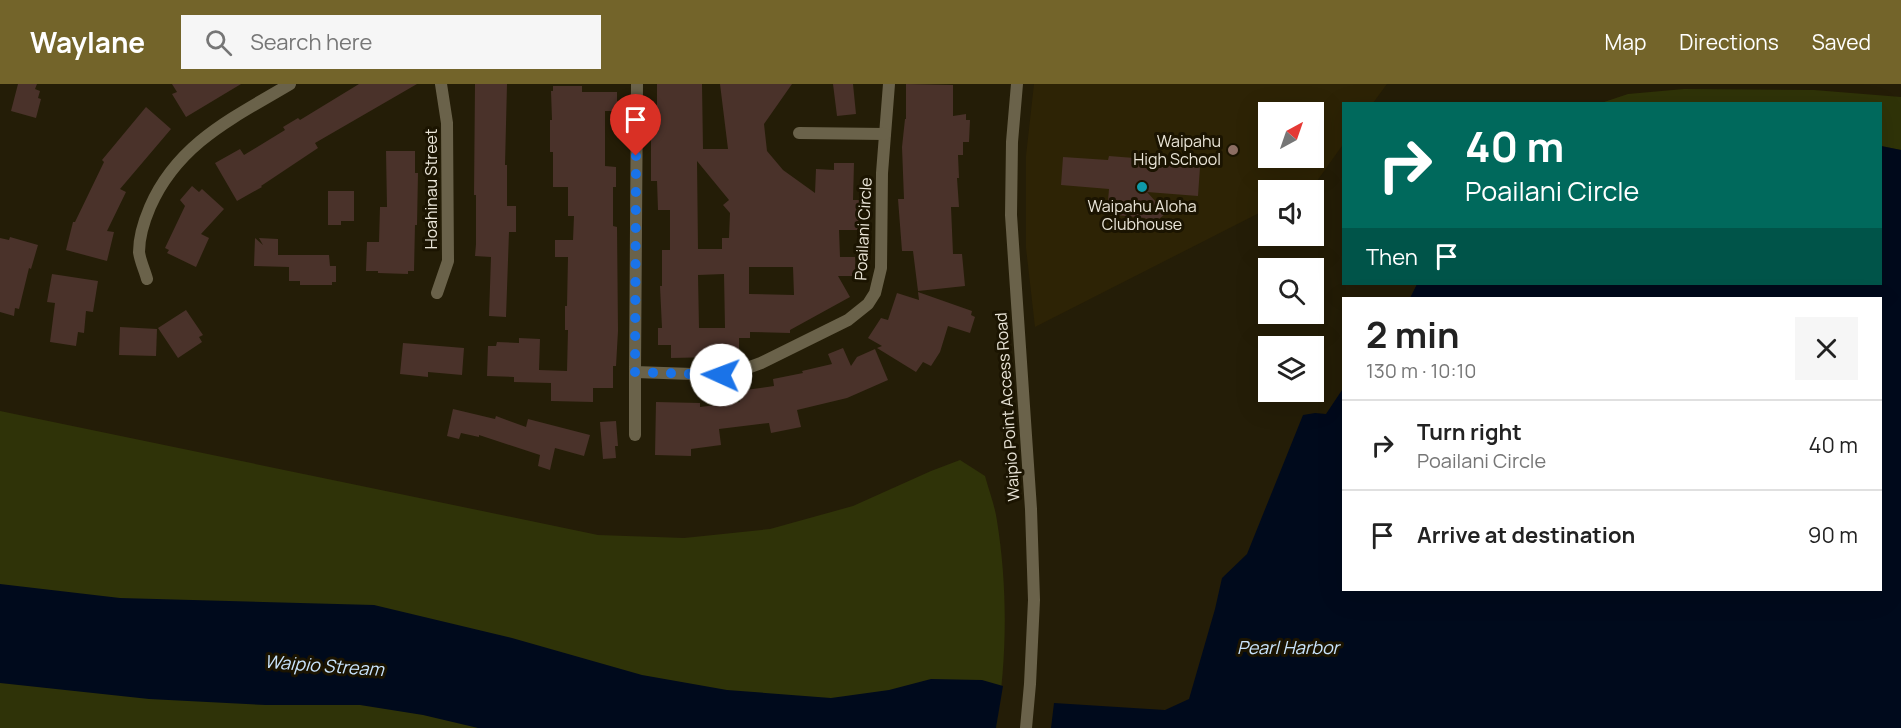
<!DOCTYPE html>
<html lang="en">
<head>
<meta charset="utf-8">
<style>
	:root { --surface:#fff; --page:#f6f6f6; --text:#222; --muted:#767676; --line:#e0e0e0; --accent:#73642a }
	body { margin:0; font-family:Manrope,sans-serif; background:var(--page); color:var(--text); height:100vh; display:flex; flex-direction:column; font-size:22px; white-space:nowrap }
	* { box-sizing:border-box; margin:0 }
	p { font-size:20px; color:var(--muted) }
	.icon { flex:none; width:33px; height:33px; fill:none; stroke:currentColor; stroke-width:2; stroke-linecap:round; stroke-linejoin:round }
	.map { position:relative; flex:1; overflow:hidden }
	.drawer { position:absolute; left:1342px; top:213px; width:540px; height:294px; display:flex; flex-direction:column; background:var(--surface); border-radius:0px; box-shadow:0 6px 24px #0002 }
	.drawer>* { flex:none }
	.guide { position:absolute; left:1342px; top:18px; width:540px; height:183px; border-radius:0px; box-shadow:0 6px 24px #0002; background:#00695c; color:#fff; overflow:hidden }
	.needle { width:39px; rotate:40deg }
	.fabs { position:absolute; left:1258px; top:18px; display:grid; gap:12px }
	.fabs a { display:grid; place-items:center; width:66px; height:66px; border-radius:0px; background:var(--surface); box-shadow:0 6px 24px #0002; font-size:30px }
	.pin { position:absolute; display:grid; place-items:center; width:51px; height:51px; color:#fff; margin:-62px -26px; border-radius:50% 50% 50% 0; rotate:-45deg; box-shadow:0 0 6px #0007 }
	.pin .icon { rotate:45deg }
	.me { position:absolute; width:66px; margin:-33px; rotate:272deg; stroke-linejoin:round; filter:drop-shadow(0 0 4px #0008) }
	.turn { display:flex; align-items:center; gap:21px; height:126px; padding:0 24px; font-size:27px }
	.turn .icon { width:78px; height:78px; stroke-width:2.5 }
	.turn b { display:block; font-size:42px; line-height:51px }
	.then { display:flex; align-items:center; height:57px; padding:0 24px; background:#0003; gap:12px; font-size:22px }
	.round { display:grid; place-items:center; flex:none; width:63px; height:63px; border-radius:0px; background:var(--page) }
	.head { display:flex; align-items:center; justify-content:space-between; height:102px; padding:0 24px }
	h1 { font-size:36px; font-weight:700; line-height:45px }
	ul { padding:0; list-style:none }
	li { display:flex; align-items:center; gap:18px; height:90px; padding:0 24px; border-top:2px solid var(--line) }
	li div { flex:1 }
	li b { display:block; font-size:22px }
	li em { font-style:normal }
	header { display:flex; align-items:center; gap:36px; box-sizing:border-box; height:84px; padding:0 30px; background:var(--accent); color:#fff }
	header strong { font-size:28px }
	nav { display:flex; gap:33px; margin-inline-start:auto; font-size:21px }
	.search { width:420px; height:54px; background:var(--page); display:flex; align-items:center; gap:15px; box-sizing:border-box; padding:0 21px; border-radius:0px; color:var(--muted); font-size:22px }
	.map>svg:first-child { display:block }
	.built { fill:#2d2305; fill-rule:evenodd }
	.green { fill:#2f3308 }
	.water { fill:#000a1c }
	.building { fill:#4a322a; fill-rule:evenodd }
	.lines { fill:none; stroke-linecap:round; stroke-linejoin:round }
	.street { stroke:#6a624a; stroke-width:12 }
	.route { stroke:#1a73e8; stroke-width:10; stroke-dasharray:0 18 }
	.education-dot { fill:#8d6e63; stroke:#1b1401; stroke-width:2 }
	.culture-dot { fill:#0f9aa8; stroke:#1b1401; stroke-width:2 }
	.labels { text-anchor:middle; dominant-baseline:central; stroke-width:6; stroke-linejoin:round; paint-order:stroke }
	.poi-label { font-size:16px; fill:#eae5d8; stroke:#1b1401; text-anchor:end }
	.street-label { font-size:16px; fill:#eae5d8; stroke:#1b1401 }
	.water-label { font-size:18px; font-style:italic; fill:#c9e4fd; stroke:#1b1401 }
</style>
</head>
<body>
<header>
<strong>Waylane</strong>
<div class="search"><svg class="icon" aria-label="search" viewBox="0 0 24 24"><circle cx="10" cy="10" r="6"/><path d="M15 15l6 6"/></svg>Search here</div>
<nav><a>Map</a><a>Directions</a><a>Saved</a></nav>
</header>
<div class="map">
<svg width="1901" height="644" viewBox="0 0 1901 644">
	<rect width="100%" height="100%" fill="#241d07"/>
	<path class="built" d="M1034,0H1387L1373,19L1344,20V59L1312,104L1306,106H1269V124L1035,243L1026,164V72ZM1269,28H1314V74H1269Z"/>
	<g class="green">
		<polygon points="1684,5 1814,6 1901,13 1901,66 1881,62 1881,20 1598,20 1628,10"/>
		<path d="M0,327L598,451L684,454L770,445L853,422L931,387L960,376L985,392C989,407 995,422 997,437C1008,505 1007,576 996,644H0Z"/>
	</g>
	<g class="water">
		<polygon points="1881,62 1901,66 1901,644 1051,644 1054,619 1165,626 1189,615 1215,525 1222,494 1247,470 1303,331 1315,329 1326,330 1344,303 1344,506 1881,506 1881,214 1410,214 1417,200 1881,200"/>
		<polygon points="0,500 120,514 374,521 512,554 642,591 727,606 831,614 889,606 931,595 982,596 1003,602 996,644 478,644 423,631 360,621 266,621 149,615 0,599"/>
	</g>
	<g class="building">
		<polygon points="18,0 37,0 35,5 40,7 38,14 41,15 36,34 11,27"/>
		<polygon points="172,0 241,0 186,33 172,10 177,8"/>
		<polygon points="359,0 417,0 315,59 318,64 261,102 262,103 237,117 215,79 240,65 244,71 285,46 283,43 298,34 300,36"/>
		<polygon points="475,0 507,0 505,81 507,81 507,122 516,122 516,148 509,148 506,233 489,232 491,173 475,172 476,160 476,111 474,111"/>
		<path d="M657,0H702L703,65H728L720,0H792L764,40L767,67L783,86L815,109L816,85L834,86V79H854L853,116H859V146H839L840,173H855L856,192H838L850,213L790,246V249L750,248V254H739V268H718V273L671,274V261H658V244H662L660,202H662V166H670V126H658L657,97H651V38H657ZM697,77L729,116L723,121L730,129L729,154H722V165H698ZM749,183H793L794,211L749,210ZM724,190L725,244H699L698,191Z"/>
		<polygon points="833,0 853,0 856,30 837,32"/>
		<polygon points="906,0 953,1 953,32 966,30 966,36 970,36 969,58 963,58 963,71 958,71 959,94 957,94 959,123 951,123 953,170 962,170 965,202 918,207 913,167 902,167 898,115 904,115 902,63 905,35 906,35"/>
		<polygon points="553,2 582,2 582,8 617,8 617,27 605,27 605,82 616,83 616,103 613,103 613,142 617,143 618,247 616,282 613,282 613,304 593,304 593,318 551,317 551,299 514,298 514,293 487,292 488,262 496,262 497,258 519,259 519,254 540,255 539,286 567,287 568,246 565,246 565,222 567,222 568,173 555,173 555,156 573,156 574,132 568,132 568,103 553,103 553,68 550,68 550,36 552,36 551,7 553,7"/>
		<polygon points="146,23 171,45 120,105 126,108 107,147 114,148 107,177 66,166 73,138 75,138 104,78 102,76"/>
		<polygon points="386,67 415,67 415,89 418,89 417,141 415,141 414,187 408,187 408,190 378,189 378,187 366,187 367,158 379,158 380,123 387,123"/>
		<polygon points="1109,72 1147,75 1146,79 1200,83 1198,112 1147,108 1166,129 1152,141 1145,134 1107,130 1109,105 1061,101 1063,73 1108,76"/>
		<polygon points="192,102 199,108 202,105 224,125 201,150 209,154 196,183 167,169 169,166 165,164 185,122 180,116"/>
		<polygon points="328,107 354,107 354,137 341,137 341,141 328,141"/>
		<polygon points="10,153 38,161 31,185 29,184 19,225 15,224 14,232 0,228 0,154 9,156"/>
		<polygon points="255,154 263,161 259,154 278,155 278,171 329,171 330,182 336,182 336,198 332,198 332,201 300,201 300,197 289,197 289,183 254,182"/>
		<polygon points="52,190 98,197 93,228 86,227 84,249 78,248 76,262 50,258 55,219 47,218"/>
		<polygon points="918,208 972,227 971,231 975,233 970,249 948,242 940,268 931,282 923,278 916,288 877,264 882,262 868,254 881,234 888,236 897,209 919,216"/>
		<polygon points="186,226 203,251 199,253 202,258 178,274 158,244"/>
		<polygon points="120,243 157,245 156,272 119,271"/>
		<polygon points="403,259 464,264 462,291 428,288 428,293 400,290"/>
		<polygon points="843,264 851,282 857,273 875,265 888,296 847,314 797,326 801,343 771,349 769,339 719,345 721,361 691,365 691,372 655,371 656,318 700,319 700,323 740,318 738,307 774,302 773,295 803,289 802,287 832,280 828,270"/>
		<polygon points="453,325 495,335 496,332 526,343 528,335 590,351 584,372 555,364 550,386 538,382 540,371 479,351 479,353 461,349 459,355 447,352"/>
		<polygon points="616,337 618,362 615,362 616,374 603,375 600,338"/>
	</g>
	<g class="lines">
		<g class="street">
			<polyline points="637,0 635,288 721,291 739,287 761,279 848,236 868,220 875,209 881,184 882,89 889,0"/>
			<polyline points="1017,0 1012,58 1011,131 1031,425 1034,516 1030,600 1026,644"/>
			<polyline points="799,49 885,50"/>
			<path d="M147,195C145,187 140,177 139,168C139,154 144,137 150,123C178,59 233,34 290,0"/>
			<polyline points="437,209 448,177 447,39 441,0"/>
			<polyline points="635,351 635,288"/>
		</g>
	</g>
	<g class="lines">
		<polyline class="route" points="636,72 635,288 721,291"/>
	</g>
	<circle class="education-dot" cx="1233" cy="66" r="6"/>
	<circle class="culture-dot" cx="1142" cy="103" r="6"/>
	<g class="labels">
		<g class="poi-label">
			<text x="1221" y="57">Waipahu<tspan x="1221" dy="18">High School</tspan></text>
			<text x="1142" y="122" text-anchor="middle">Waipahu Aloha<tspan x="1142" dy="18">Clubhouse</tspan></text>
		</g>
		<g class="street-label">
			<text transform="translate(431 105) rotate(-90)">Hoahinau Street</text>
			<text transform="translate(863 145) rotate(-87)">Poailani Circle</text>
			<text transform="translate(1007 323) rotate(-94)">Waipio Point Access Road</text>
		</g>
		<g class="water-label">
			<text x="1288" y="563">Pearl Harbor</text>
			<text transform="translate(324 581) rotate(4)">Waipio Stream</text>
		</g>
	</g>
</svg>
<div class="fabs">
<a><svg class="needle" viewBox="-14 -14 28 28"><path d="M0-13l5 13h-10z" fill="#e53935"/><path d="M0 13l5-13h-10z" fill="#767676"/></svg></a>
<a><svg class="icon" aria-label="sound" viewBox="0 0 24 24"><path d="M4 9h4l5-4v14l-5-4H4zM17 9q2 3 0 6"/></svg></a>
<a><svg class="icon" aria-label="search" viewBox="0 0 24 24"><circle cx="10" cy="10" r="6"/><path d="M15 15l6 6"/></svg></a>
<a><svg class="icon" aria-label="layers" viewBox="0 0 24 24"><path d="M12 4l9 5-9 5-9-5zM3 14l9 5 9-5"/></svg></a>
</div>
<div class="pin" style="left:636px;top:72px;background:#d93025"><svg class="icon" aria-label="arrive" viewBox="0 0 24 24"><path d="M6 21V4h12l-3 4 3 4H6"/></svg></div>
<svg class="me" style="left:721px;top:291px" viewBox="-20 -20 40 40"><circle r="19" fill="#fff"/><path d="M0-13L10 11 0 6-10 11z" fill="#1a73e8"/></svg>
<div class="guide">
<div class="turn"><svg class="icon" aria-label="right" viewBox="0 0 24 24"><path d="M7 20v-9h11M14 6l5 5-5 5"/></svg><div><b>40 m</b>Poailani Circle</div></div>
<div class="then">Then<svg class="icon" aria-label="arrive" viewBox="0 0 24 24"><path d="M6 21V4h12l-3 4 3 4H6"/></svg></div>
</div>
<section class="drawer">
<div class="head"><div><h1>2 min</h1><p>130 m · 10:10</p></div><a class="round"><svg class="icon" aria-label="close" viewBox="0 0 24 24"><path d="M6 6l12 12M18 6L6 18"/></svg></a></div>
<ul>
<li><svg class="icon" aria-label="right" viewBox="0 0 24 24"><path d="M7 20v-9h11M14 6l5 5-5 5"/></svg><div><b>Turn right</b><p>Poailani Circle</p></div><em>40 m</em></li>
<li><svg class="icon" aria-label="arrive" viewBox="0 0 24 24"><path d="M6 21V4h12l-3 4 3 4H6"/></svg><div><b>Arrive at destination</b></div><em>90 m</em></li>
</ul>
</section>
</div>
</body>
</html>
